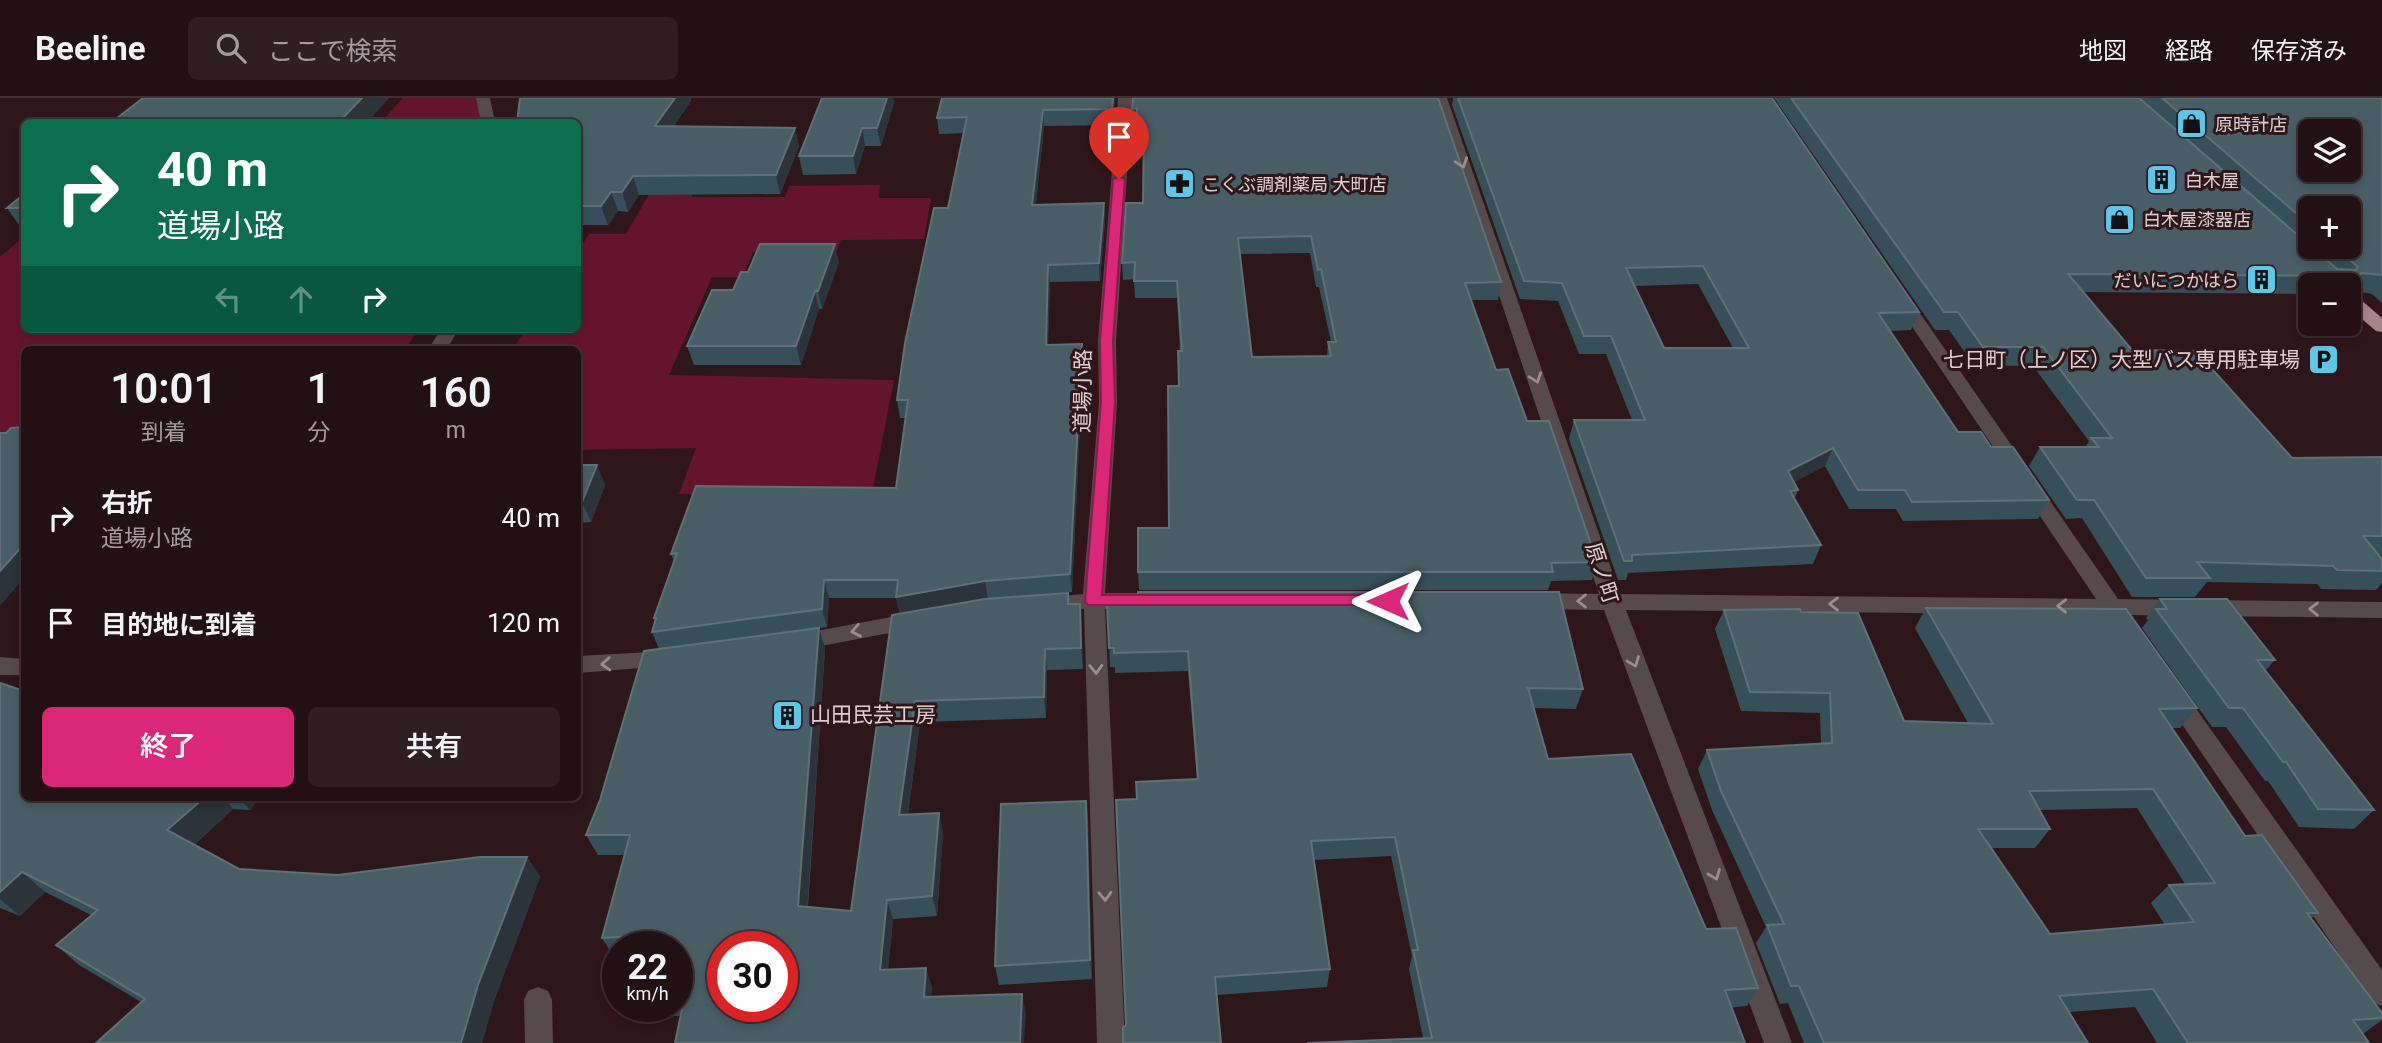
<!DOCTYPE html>
<html lang="ja">
<head>
<meta charset="utf-8">
<style>
	:root { --surface:#231014; --page:#2f1e22; --text:#f1f3f6; --muted:#a39da0; --line:#403034; --accent:#db2777 }
	body { margin:0; font-family:Roboto,"Noto Sans JP",sans-serif; background:var(--page); color:var(--text); height:100vh; display:flex; flex-direction:column; font-size:26px; white-space:nowrap }
	* { box-sizing:border-box; margin:0 }
	p { font-size:23px; color:var(--muted) }
	.icon { flex:none; width:38px; height:38px; fill:none; stroke:currentColor; stroke-width:2; stroke-linecap:round; stroke-linejoin:round }
	.map { position:relative; flex:1; overflow:hidden }
	.drawer { position:absolute; left:21px; top:248px; width:560px; height:455px; display:flex; flex-direction:column; background:var(--surface); border-radius:10px; box-shadow:0 4px 10px #0003,0 0 0 2px var(--line) }
	.drawer>* { flex:none }
	.guide { position:absolute; left:21px; top:21px; width:560px; height:214px; border-radius:10px; box-shadow:0 4px 10px #0003,0 0 0 2px var(--line); background:#0b6e4f; color:#fff; overflow:hidden }
	.fabs { position:absolute; left:2298px; top:21px; display:grid; gap:14px }
	.fabs a { display:grid; place-items:center; width:63px; height:63px; border-radius:10px; background:var(--surface); box-shadow:0 4px 10px #0003,0 0 0 2px var(--line); font-size:35px }
	.speed { position:absolute; left:602px; top:833px; display:flex; gap:14px; font-size:35px; font-weight:700; text-align:center }
	.speed>* { display:grid; place-content:center; width:91px; height:91px; border-radius:50%; background:var(--surface); box-shadow:0 4px 10px #0003,0 0 0 2px var(--line); line-height:1 }
	.speed small { font-size:18px; font-weight:400 }
	.speed .limit { border:10px solid #d22; background:#fff; color:#111 }
	.pin { position:absolute; display:grid; place-items:center; width:60px; height:60px; color:#fff; margin:-72px -30px; border-radius:50% 50% 50% 0; rotate:-45deg; box-shadow:0 0 7px #0007 }
	.pin .icon { rotate:45deg }
	.me { position:absolute; width:77px; margin:-38px; rotate:270deg; stroke-linejoin:round; filter:drop-shadow(0 0 5px #0008) }
	.turn { display:flex; align-items:center; gap:24px; height:147px; padding:0 21px; font-size:32px }
	.turn .icon { width:91px; height:91px; stroke-width:2.5 }
	.turn b { display:block; font-size:49px; line-height:60px }
	.lanes { display:flex; align-items:center; height:66px; padding:0 21px; background:#0003; justify-content:center; gap:35px; direction:ltr }
	.lanes .off { opacity:.35 }
	.eta { display:flex; justify-content:space-evenly; align-items:center; height:119px; text-align:center }
	.eta b { font-size:42px; font-weight:600; line-height:49px }
	.cta { display:flex; gap:14px; margin-top:auto; padding:14px 21px }
	.cta a { flex:1; height:80px; border-radius:10px; background:var(--accent); color:#fff; font-size:28px; font-weight:600; line-height:80px; text-align:center }
	.cta a+a { background:var(--page); color:var(--text) }
	ul { padding:0; list-style:none }
	li { display:flex; align-items:center; gap:21px; height:105px; padding:0 21px }
	li div { flex:1 }
	li b { display:block; font-size:26px }
	li em { font-style:normal }
	header { display:flex; align-items:center; gap:42px; box-sizing:border-box; height:98px; padding:0 35px; background:var(--surface); border-bottom:2px solid var(--line) }
	header strong { font-size:33px }
	nav { display:flex; gap:38px; margin-inline-start:auto; font-size:24px }
	.search { width:490px; height:63px; background:var(--page); display:flex; align-items:center; gap:18px; box-sizing:border-box; padding:0 24px; border-radius:10px; color:var(--muted); font-size:26px }
	.map>svg:first-child { display:block }
	.green { fill:#64152d }
	.lines { fill:none; stroke-linecap:round; stroke-linejoin:round }
	.minor { fill:#574a4c; fill-rule:evenodd }
	.highway { fill:#a5858a; fill-rule:evenodd }
	.wall { fill:#35505a; fill-rule:evenodd }
	.shaded-wall { fill:#2b333b }
	.building { fill:#475e67; stroke:#5f7077; stroke-width:2; fill-rule:evenodd }
	.oneway { stroke:#9c8c8e }
	.route { fill:#db2777; stroke:#8e194d; stroke-width:2 }
	.labels { text-anchor:middle; dominant-baseline:central; stroke-width:6; stroke-linejoin:round; paint-order:stroke }
	.far-poi-label { font-size:18px; fill:#e0ced0; stroke:#2f161b; text-anchor:start }
	.poi-label { font-size:21px; fill:#e0ced0; stroke:#2f161b; text-anchor:end }
	.street-label { font-size:21px; fill:#e0ced0; stroke:#2f161b }
</style>
</head>
<body>
<header>
<strong>Beeline</strong>
<div class="search"><svg class="icon" aria-label="search" viewBox="0 0 24 24"><circle cx="10" cy="10" r="6"/><path d="M15 15l6 6"/></svg>ここで検索</div>
<nav><a>地図</a><a>経路</a><a>保存済み</a></nav>
</header>
<div class="map">
<svg width="2382" height="945" viewBox="0 0 2382 945">
	<rect width="100%" height="100%" fill="#2f161b"/>
	<g class="green">
		<polygon points="403,0 477,0 482,24 381,24"/>
		<polygon points="880,87 879,100 931,100 924,141 841,142 837,152 753,154 743,179 712,179 669,277 894,282 871,401 679,396 696,350 578,352 578,252 512,252 526,231 578,231 578,153 589,136 626,136 654,88 695,88 692,99 785,99 789,88"/>
		<polygon points="21,141 24,141 24,231 420,231 404,252 24,252 24,341 0,341 0,159"/>
	</g>
	<g class="lines">
		<g class="minor">
			<polygon points="476,0 490,0 495,24 481,24"/>
			<polygon points="1118,0 1132,0 1116,243 1117,304 1105,495 1165,495 1173,498 1176,503 1173,508 1165,511 1105,511 1125,945 1097,945 1084,511 1040,515 1032,513 1029,507 1032,501 1083,496 1099,304 1098,243"/>
			<path d="M1433,0H1447L1620,496L2096,501L1892,199L1900,194L1906,195L2118,501L2382,504V520L2127,517L2125,522C2117,524 2111,524 2106,517L1626,512L1792,945H1764L1604,512L1534,511L1526,508L1523,503L1526,498L1534,495L1599,496Z"/>
			<polygon points="441,231 459,231 446,252 428,252"/>
			<polygon points="918,514 926,516 929,522 926,528 795,553 787,551 784,545 787,539 795,537"/>
			<polygon points="669,553 677,555 680,561 677,567 578,575 578,558"/>
			<polygon points="0,559 24,561 24,577 0,577"/>
			<polygon points="2174,588 2182,591 2382,872 2382,908 2372,904 2166,603 2163,597 2166,591"/>
			<polygon points="538,889 548,893 552,902 553,945 525,945 524,902 528,893"/>
		</g>
		<polygon class="highway" points="2348,195 2354,196 2382,220 2382,234 2376,233 2348,209"/>
	</g>
	<g class="wall">
		<polygon points="822,0 893,0 894,4 881,48 865,48 856,76 803,77 799,58"/>
		<path d="M1115,0L1113,27L1044,28L1036,106L1104,105L1105,122L1100,183L1050,184L1048,247L1082,246L1083,263L1072,494L1055,496L1068,495L1069,506H1080L1083,571L1047,572L1046,620L920,624L908,717L939,715L943,735L937,818L893,821L888,872L932,889L931,899L1026,915L664,918L659,908H677V849H618V859H614L602,840L625,757H598L586,737L659,551L652,534L655,524L654,520L674,464L671,456L896,390L906,320H900L897,302L948,110L964,35L939,36L937,20ZM829,500H896L900,516L851,813L808,809L825,551L819,530L827,529Z"/>
		<path d="M1133,0L1501,184L1498,202H1471L1496,272L1527,323L1597,464L1592,482L1551,483L1548,492H1139L1138,474L1169,430L1180,253L1177,200H1135L1134,181L1123,182L1122,165L1143,105L1144,46H1137V26H1133ZM1310,155L1316,189H1319L1331,244H1328L1327,258L1252,259L1240,156Z"/>
		<path d="M1453,0H1772L1919,214L1911,232L1890,233L1958,334L1991,349L2049,402L2038,421L1903,423L1896,411H1849L1825,368L1794,384L1798,392L1795,400L1821,447L1813,466L1628,475L1626,482H1618L1569,341L1574,322H1632L1606,256H1579L1558,203L1520,201L1452,7ZM1698,186L1733,250H1664L1635,188Z"/>
		<path d="M1774,0H2382V205L2372,196L2348,192V187H2310V196L2083,194L2132,252L2292,360L2382,359V457H2378L2382,461V485L2376,492L2321,491L2317,486L2207,484L2195,499H2132L2082,420L2066,421L2029,368L2040,349H2085L2089,343L2033,268L1974,267L1949,232H1935ZM2310,110L2348,149H2310Z"/>
		<polygon points="691,3 673,29 795,30 799,49 780,96 639,97 628,114 618,113 608,127 578,127 578,24"/>
		<polygon points="24,96 24,131 22,131 7,110"/>
		<polygon points="839,164 822,211 819,211 801,267 694,267 687,248 748,174"/>
		<polygon points="461,231 494,231 461,232"/>
		<polygon points="578,367 597,367 605,387 591,424 578,425"/>
		<polygon points="2160,501 2275,562 2265,573 2374,712 2354,731 2299,729 2268,683 2265,683 2226,629 2212,629 2142,530 2148,522 2146,520"/>
		<polygon points="1107,507 1583,591 1576,611 1533,610 1548,661 1706,831 1758,890 1747,908 1423,940 1409,871 1412,858 1391,758 1314,762 1330,871 1327,889 1217,897 1126,927 1137,701 1197,681 1188,573 1115,575 1115,569 1110,569"/>
		<path d="M1926,510L2197,610L2180,630H2172L2245,738L2318,815L2311,821L2382,915V922L2363,936L2370,945H2157L2135,909L2069,914L2088,945H1804L1788,905L1780,906L1756,845L1766,829L1712,712L1698,671L1707,652L1821,646L1820,615L1741,613L1715,531L1724,512L1801,514L1904,623L1968,625L1915,530ZM2137,710L2185,786L2169,787L2151,805L2165,827L2050,836L1991,750H2035L2050,731L2039,712Z"/>
		<polygon points="0,585 24,700 259,700 250,712 233,711 194,747 239,771 338,777 527,759 540,779 493,906 482,945 96,945 141,904 79,867 56,847 91,817 45,794 20,818 0,810"/>
		<polygon points="1086,703 1088,722 1092,881 999,887 995,868"/>
	</g>
	<g class="shaded-wall">
		<polygon points="362,0 389,0 368,24 339,24"/>
		<polygon points="675,0 691,0 691,3 660,47 655,28"/>
		<polygon points="887,0 893,0 894,4 881,48 877,30"/>
		<polygon points="1113,0 1115,0 1113,27 1112,11"/>
		<polygon points="1043,12 1044,28 1034,123 1032,107"/>
		<polygon points="795,30 799,49 780,96 776,77"/>
		<polygon points="862,30 865,48 856,76 853,58"/>
		<polygon points="633,78 639,97 628,114 622,94"/>
		<polygon points="611,94 618,113 608,127 601,108"/>
		<polygon points="1104,105 1105,122 1100,183 1099,165"/>
		<polygon points="835,146 839,164 822,211 818,193"/>
		<polygon points="1048,167 1050,184 1047,264 1046,247"/>
		<polygon points="815,193 819,211 801,267 796,248"/>
		<polygon points="1082,246 1083,263 1072,494 1070,476"/>
		<polygon points="1833,350 1825,368 1780,391 1788,373"/>
		<polygon points="597,367 605,387 591,424 582,404"/>
		<polygon points="24,446 24,480 0,508 0,473"/>
		<polygon points="824,482 829,500 827,529 822,511"/>
		<polygon points="985,483 988,501 900,516 896,499"/>
		<polygon points="1080,506 1082,527 1083,571 1081,550"/>
		<polygon points="819,530 825,551 806,828 798,808"/>
		<polygon points="1045,551 1047,572 1046,620 1044,599"/>
		<polygon points="915,603 920,624 905,738 899,717"/>
		<polygon points="204,700 224,700 233,711 187,753 167,732"/>
		<polygon points="239,700 259,700 250,712"/>
		<polygon points="1086,703 1088,722 1092,881 1090,862"/>
		<polygon points="939,715 943,735 937,818 932,798"/>
		<polygon points="527,759 540,779 493,906 482,945 461,945 478,887"/>
		<polygon points="22,774 45,794 20,818 0,801 0,794"/>
		<polygon points="887,802 893,821 886,892 880,872"/>
		<polygon points="926,870 932,889 929,918 924,899"/>
		<polygon points="1022,896 1026,915 1024,945 1020,945"/>
	</g>
	<g class="building">
		<polygon points="143,0 362,0 339,24 112,24"/>
		<polygon points="520,0 675,0 655,28 795,30 776,77 633,78 622,94 611,94 601,108 578,108 578,24 517,24"/>
		<polygon points="822,0 887,0 877,30 862,30 853,58 799,58"/>
		<polygon points="942,0 1113,0 1112,11 1043,12 1032,107 1104,105 1099,165 1048,167 1046,247 1082,246 1070,476 985,483 896,499 898,482 824,482 822,511 652,534 656,520 654,520 677,455 671,456 696,388 896,390 908,302 897,302 905,245 934,110 948,110 967,19 937,20"/>
		<path d="M1133,0H1438L1501,184L1465,185L1496,272L1508,271L1527,323H1549L1597,464L1551,465L1553,474H1138V430H1169L1168,288H1179L1178,253H1182L1177,183H1134L1135,164L1122,165L1126,105H1143L1144,30H1137V10L1132,11ZM1311,138L1318,172L1321,171L1336,244H1328L1331,258L1252,259L1238,140Z"/>
		<path d="M1458,0H1772L1919,214L1878,215L1958,334H1981L1991,349H2013L2049,402L1912,404L1905,392H1858L1833,350L1788,373L1798,392L1790,393L1821,447L1632,457V463H1624L1574,322H1645L1611,238H1584L1562,185L1524,183ZM1703,168L1749,250H1664L1626,170Z"/>
		<path d="M1791,0H2139L2337,171L2356,172L2358,169L2335,149H2348V110H2310V127L2162,0H2382V177L2361,175L2358,178L2068,176L2132,252L2196,253L2292,360L2382,359V438H2363L2382,461V473L2337,472L2333,468L2197,464L2210,480H2146L2094,402H2077L2040,349H2099L2091,340H2112L2043,249H1983L1958,214H1944ZM2310,33H2348V72H2310Z"/>
		<polygon points="24,96 24,110 7,110"/>
		<polygon points="760,146 835,146 818,193 815,193 796,248 687,248 712,192 733,192 741,174 748,174"/>
		<polygon points="24,329 24,446 0,473 0,335 6,335 11,330"/>
		<polygon points="578,367 597,367 582,404 578,404"/>
		<polygon points="1138,494 1559,494 1583,591 1528,590 1548,661 1631,656 1706,831 1736,830 1758,890 1725,892 1745,945 1307,945 1432,940 1413,852 1418,852 1395,739 1311,743 1330,871 1215,879 1221,945 1123,945 1123,930 1126,927 1116,702 1137,701 1136,684 1198,681 1188,553 1114,555 1114,550 1109,550 1107,507 1138,506"/>
		<path d="M1068,495V506H1080L1081,550L1045,551L1044,599L915,603L899,717L939,715L932,798L887,802L880,872L926,870L924,899L1022,896L1020,945H675L685,897H677V849H665L668,836L602,840L630,737H586L600,702L644,553L819,530L798,808L851,813L892,517L985,501ZM723,849H782V908H723Z"/>
		<polygon points="2160,501 2227,501 2275,562 2257,562 2374,712 2318,711 2286,664 2283,664 2243,610 2229,610 2156,511 2167,511"/>
		<path d="M1926,510L2126,511L2197,610L2159,611L2245,738L2262,737L2318,815H2307L2382,915V920L2353,922L2369,945H2188L2153,891L2059,898L2088,945H1824L1799,888H1791L1767,827L1784,826L1721,693L1707,652L1832,645L1830,595L1750,594L1724,512L1800,511L1801,514L1858,515L1904,623L1993,626ZM2153,691L2215,785L2169,787L2194,824L2050,836L1978,731H2050L2029,693Z"/>
		<polygon points="0,585 24,593 24,700 204,700 167,732 239,771 338,777 480,759 527,759 478,887 461,945 96,945 145,901 56,847 98,812 22,774 0,794"/>
		<polygon points="1086,703 1090,862 995,868 1001,706"/>
	</g>
	<defs><path id="oneway-chevron" d="M-2-3.5L2.5 0L-2 3.5" fill="none" stroke-width="1.6" stroke-linecap="round" stroke-linejoin="round" transform="scale(1.75)"/></defs>
	<g class="oneway">
		<use href="#oneway-chevron" transform="translate(1462 65) rotate(71)"/>
		<use href="#oneway-chevron" transform="translate(1536 280) rotate(71)"/>
		<use href="#oneway-chevron" transform="translate(1582 503) rotate(180)"/>
		<use href="#oneway-chevron" transform="translate(1834 506) rotate(-179)"/>
		<use href="#oneway-chevron" transform="translate(2062 508) rotate(-179)"/>
		<use href="#oneway-chevron" transform="translate(2314 511) rotate(-179)"/>
		<use href="#oneway-chevron" transform="translate(856 533) rotate(169)"/>
		<use href="#oneway-chevron" transform="translate(1634 564) rotate(69)"/>
		<use href="#oneway-chevron" transform="translate(606 566) rotate(177)"/>
		<use href="#oneway-chevron" transform="translate(1096 571) rotate(88)"/>
		<use href="#oneway-chevron" transform="translate(1715 777) rotate(69)"/>
		<use href="#oneway-chevron" transform="translate(1105 798) rotate(88)"/>
	</g>
	<polygon class="route" points="1119,78 1125,81 1113,243 1115,304 1102,497 1388,497 1394,499 1396,503 1394,507 1088,507 1085,503 1101,304 1100,243 1113,81"/>
	<defs>
		<symbol id="shop-square" viewBox="-11 -11 22 22"><rect x="-9" y="-9" width="18" height="18" rx="4" fill="#5cc7e7" stroke="#2f161b"/><path d="M-5-2.5h2.3a2.7 3.5 0 0 1 5.4 0H5L5.5 6h-11ZM-1.5-2.5h3a1.5 2.3 0 0 0-3 0Z" fill="#111"/></symbol>
		<symbol id="building-square" viewBox="-11 -11 22 22"><rect x="-9" y="-9" width="18" height="18" rx="4" fill="#5cc7e7" stroke="#2f161b"/><path d="M-4-6H4V6H1V3H-1V6H-4ZM-2.5-4.3h1.7v1.8h-1.7ZM.8-4.3h1.7v1.8H.8ZM-2.5-1h1.7V.8h-1.7ZM.8-1h1.7V.8H.8Z" fill="#111"/></symbol>
		<symbol id="pharmacy-square" viewBox="-11 -11 22 22"><rect x="-9" y="-9" width="18" height="18" rx="4" fill="#5cc7e7" stroke="#2f161b"/><path d="M-2-6h4v4h4v4h-4v4h-4v-4h-4v-4h4Z" fill="#111"/></symbol>
		<symbol id="parking-square" viewBox="-11 -11 22 22"><rect x="-9" y="-9" width="18" height="18" rx="4" fill="#5cc7e7" stroke="#2f161b"/><path d="M-3.5-5.5H1a3.5 3.5 0 0 1 0 7H-1V5.5H-3.5ZM-1-3.4V-.6H.8a1.4 1.4 0 0 0 0-2.8Z" fill="#111"/></symbol>
	</defs>
	<g fill-rule="evenodd">
		<use href="#shop-square" x="2174" y="8" width="35" height="35"/>
		<use href="#building-square" x="2144" y="64" width="35" height="35"/>
		<use href="#pharmacy-square" x="1162" y="68" width="35" height="35"/>
		<use href="#shop-square" x="2102" y="104" width="35" height="35"/>
		<use href="#building-square" x="2244" y="164" width="35" height="35"/>
		<use href="#parking-square" x="2306" y="244" width="35" height="35"/>
		<use href="#building-square" x="770" y="600" width="35" height="35"/>
	</g>
	<g class="labels">
		<g class="far-poi-label">
			<text x="2215" y="26">原時計店</text>
			<text x="2185" y="82">白木屋</text>
			<text x="1202" y="86">こくぶ調剤薬局 大町店</text>
			<text x="2143" y="121">白木屋漆器店</text>
			<text x="2239" y="182" text-anchor="end">だいにつかはら</text>
		</g>
		<g class="poi-label">
			<text x="2300" y="262">七日町（上ノ区）大型バス専用駐車場</text>
			<text x="810" y="617" text-anchor="start">山田民芸工房</text>
		</g>
		<g class="street-label">
			<text transform="translate(1083 293) rotate(-89)">道場小路</text>
			<text transform="translate(1602 475) rotate(72)">原ノ町</text>
		</g>
	</g>
</svg>
<div class="fabs">
<a><svg class="icon" aria-label="layers" viewBox="0 0 24 24"><path d="M12 4l9 5-9 5-9-5zM3 14l9 5 9-5"/></svg></a>
<a>+</a>
<a>−</a>
</div>
<div class="speed"><div>22<small>km/h</small></div><div class="limit">30</div></div>
<div class="pin" style="left:1119px;top:81px;background:#d93025"><svg class="icon" aria-label="arrive" viewBox="0 0 24 24"><path d="M6 21V4h12l-3 4 3 4H6"/></svg></div>
<svg class="me" style="left:1388px;top:503px" viewBox="-20 -20 40 40"><path d="M0-17L14 15 0 8-14 15z" fill="#db2777" stroke="#fff" stroke-width="4"/></svg>
<div class="guide">
<div class="turn"><svg class="icon" aria-label="right" viewBox="0 0 24 24"><path d="M7 20v-9h11M14 6l5 5-5 5"/></svg><div><b>40 m</b>道場小路</div></div>
<div class="lanes"><svg class="icon off" aria-label="left" viewBox="0 0 24 24"><path d="M17 20v-9H6M10 6l-5 5 5 5"/></svg><svg class="icon off" aria-label="ahead" viewBox="0 0 24 24"><path d="M12 20V5M6 11l6-6 6 6"/></svg><svg class="icon" aria-label="right" viewBox="0 0 24 24"><path d="M7 20v-9h11M14 6l5 5-5 5"/></svg></div>
</div>
<section class="drawer">
<div class="eta">
<div><b>10:01</b><p>到着</p></div>
<div><b>1</b><p>分</p></div>
<div><b>160</b><p>m</p></div>
</div>
<ul>
<li><svg class="icon" aria-label="right" viewBox="0 0 24 24"><path d="M7 20v-9h11M14 6l5 5-5 5"/></svg><div><b>右折</b><p>道場小路</p></div><em>40 m</em></li>
<li><svg class="icon" aria-label="arrive" viewBox="0 0 24 24"><path d="M6 21V4h12l-3 4 3 4H6"/></svg><div><b>目的地に到着</b></div><em>120 m</em></li>
</ul>
<div class="cta"><a>終了</a><a>共有</a></div>
</section>
</div>
</body>
</html>
